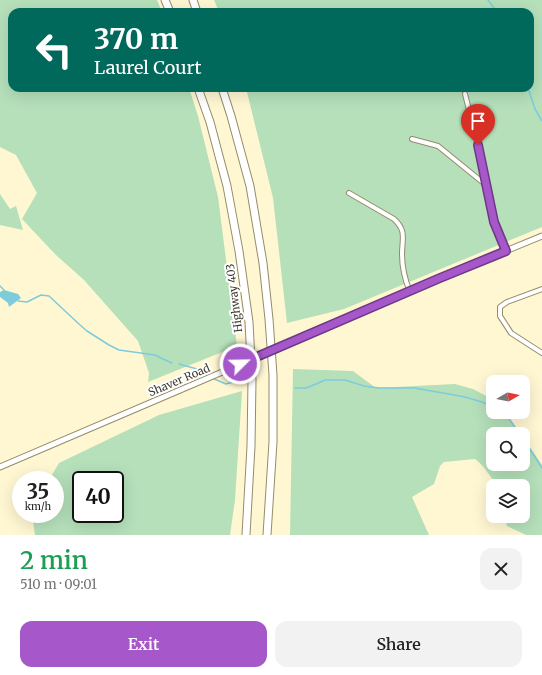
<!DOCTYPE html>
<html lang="en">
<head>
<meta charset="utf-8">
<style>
	:root { --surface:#fff; --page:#f2f2f2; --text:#222; --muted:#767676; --accent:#a657c9 }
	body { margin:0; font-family:Merriweather,serif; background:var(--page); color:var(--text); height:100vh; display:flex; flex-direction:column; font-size:15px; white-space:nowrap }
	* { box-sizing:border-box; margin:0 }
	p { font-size:13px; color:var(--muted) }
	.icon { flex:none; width:22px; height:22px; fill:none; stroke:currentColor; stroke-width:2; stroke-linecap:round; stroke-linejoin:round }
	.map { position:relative; height:535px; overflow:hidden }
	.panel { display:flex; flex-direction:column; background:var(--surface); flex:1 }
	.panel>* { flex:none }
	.hud { position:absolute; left:8px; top:8px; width:526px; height:84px; border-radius:12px; box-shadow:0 4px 16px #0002; background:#00695c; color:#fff; overflow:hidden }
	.needle { width:26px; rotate:80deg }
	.buttons { position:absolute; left:486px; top:375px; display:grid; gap:8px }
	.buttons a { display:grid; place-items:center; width:44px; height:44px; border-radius:8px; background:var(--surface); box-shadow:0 4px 16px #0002; font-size:20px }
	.speed { position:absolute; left:12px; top:471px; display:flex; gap:8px; font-size:20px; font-weight:700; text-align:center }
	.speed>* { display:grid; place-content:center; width:52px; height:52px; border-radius:50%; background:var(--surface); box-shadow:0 4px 16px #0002; line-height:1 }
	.speed small { font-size:10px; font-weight:400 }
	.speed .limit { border:2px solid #111; border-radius:6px; background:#fff; color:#111 }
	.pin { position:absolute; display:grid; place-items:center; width:34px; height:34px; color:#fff; margin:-41px -17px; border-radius:50% 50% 50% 0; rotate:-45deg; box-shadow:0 0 4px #0007 }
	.pin .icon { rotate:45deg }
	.me { position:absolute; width:44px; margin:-22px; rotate:67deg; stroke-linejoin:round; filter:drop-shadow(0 0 3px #0008) }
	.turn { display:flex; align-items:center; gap:14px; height:84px; padding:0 20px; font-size:18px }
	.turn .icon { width:52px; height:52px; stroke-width:2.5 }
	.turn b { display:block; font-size:28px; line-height:34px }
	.round { display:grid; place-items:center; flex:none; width:42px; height:42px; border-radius:12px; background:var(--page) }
	.headline { display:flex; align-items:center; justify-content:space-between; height:68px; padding:0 20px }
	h1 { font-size:24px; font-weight:600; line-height:30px; color:#1e9e55 }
	.cta { display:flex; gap:8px; margin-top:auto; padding:8px 20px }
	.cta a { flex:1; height:46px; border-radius:12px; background:var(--accent); color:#fff; font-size:16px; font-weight:600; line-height:46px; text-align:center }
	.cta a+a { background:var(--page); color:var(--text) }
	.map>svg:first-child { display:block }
	.green { fill:#b5e0ba; fill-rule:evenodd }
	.water { fill:#7ecbdc }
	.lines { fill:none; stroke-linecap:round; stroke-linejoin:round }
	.stream { stroke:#7ecbdc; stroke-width:1.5 }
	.minor-casing { stroke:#948c6b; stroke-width:6 }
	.tertiary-casing { stroke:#948c6b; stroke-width:7 }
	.motorway-casing { stroke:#948c6b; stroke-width:9 }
	.minor { stroke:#fff; stroke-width:4 }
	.tertiary { stroke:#fff; stroke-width:5 }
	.motorway { stroke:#fff; stroke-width:7 }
	.tertiary-bridge-casing { stroke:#948c6b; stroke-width:7; stroke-linecap:butt }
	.tertiary-bridge { stroke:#fff; stroke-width:5 }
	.route-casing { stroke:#6c3983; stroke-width:10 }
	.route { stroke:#a657c9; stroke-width:7 }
	.labels { text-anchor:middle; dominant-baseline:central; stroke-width:4; stroke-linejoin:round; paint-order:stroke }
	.street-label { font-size:11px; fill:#3f3c2e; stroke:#fff }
</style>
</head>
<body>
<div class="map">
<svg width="542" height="535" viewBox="0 0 542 535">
	<rect width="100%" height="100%" fill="#fff7d2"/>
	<g class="green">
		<polygon points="0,0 157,0 162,12 12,12 12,88 189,88 198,116 218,197 237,346 148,382 149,373 138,341 84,280 56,255 22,219 37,193 16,155 0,147"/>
		<polygon points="214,0 542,0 542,227 344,309 287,323 273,198 246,88 530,88 530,12 219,12"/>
		<polygon points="0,194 10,209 16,206 23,230 0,225"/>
		<path d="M293,369L353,371L376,388L455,384L473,389L490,398L493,401V412H503L513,423L521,434H493V464H523V437L542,465V535H526L507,526L504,516H523V486H499C490,478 485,466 475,459L444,462L440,466L434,484L412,497L429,535H290Z"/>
		<path d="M242,391L235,500L230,535H35L32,514H55V480H49L59,463L159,415ZM81,480H115V514H81Z"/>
	</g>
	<polygon class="water" points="4,290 18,294 21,298 9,307 8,303 0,297 0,292"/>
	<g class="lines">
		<g class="stream">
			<polyline points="488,0 497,12"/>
			<polyline points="528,88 535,109 542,121"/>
			<polyline points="0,286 4,290"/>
			<polyline points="18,301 27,302 41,295 49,296 80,325 87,331 109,345 119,350 155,355 163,359 172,363"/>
			<polyline points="179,364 197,369 209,376"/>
			<polyline points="212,378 226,384 233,382 242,378"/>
			<polyline points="295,388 306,388 316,384 325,380 345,380 364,386 379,388 414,388 449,394 465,397 482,402 493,407"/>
			<polyline points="501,412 507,416 520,434"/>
			<polyline points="523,438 542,468"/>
		</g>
		<defs>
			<g id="minor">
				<polyline points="465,94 481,157 494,222 506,251"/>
				<polyline points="412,139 438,146 486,185"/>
				<path d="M349,193L394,219C407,231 402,239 402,254C402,267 405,280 410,292"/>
				<polyline points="542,289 507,302 500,307 500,316 511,333 542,353"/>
			</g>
			<g id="tertiary">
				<polyline points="293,342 440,278 542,236"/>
				<polyline points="0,467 227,370"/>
			</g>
			<g id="motorway">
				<polyline points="165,0 170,12"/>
				<polyline points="193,0 197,12"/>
				<polyline points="198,88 210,122 227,186 239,251 249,322 252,380 251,446 246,535"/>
				<polyline points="222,88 231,116 250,186 263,263 269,319 273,375 273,442 267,535"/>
			</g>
		</defs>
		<use href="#minor" class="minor-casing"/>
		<use href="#tertiary" class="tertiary-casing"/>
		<use href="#motorway" class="motorway-casing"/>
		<use href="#minor" class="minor"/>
		<use href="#tertiary" class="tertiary"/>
		<use href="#motorway" class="motorway"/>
		<defs>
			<polyline id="tertiary-bridge" points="227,370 293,342"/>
		</defs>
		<use href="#tertiary-bridge" class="tertiary-bridge-casing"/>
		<use href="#tertiary-bridge" class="tertiary-bridge"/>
	</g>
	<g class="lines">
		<defs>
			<polyline id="route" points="240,364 440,278 506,251 494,222 478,145"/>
		</defs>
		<use href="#route" class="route-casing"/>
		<use href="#route" class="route"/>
	</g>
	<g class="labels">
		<g class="street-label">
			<text transform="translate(234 298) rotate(-97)">Highway 403</text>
			<text transform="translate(179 380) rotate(-23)">Shaver Road</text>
		</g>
	</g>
</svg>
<div class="buttons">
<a><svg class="needle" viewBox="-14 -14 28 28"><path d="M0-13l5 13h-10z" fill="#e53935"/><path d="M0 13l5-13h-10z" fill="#767676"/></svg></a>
<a><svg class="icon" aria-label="search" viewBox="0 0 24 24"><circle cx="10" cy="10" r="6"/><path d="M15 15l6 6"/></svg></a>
<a><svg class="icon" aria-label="layers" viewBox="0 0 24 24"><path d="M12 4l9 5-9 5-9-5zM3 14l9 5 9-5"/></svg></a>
</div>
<div class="speed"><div>35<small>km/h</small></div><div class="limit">40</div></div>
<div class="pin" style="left:478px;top:145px;background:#d93025"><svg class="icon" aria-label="arrive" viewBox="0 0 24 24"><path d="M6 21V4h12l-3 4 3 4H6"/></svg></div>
<svg class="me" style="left:240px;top:364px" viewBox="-20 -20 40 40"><circle r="17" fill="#a657c9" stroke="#fff" stroke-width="3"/><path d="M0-11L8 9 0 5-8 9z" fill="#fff"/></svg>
<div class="hud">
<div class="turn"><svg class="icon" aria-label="left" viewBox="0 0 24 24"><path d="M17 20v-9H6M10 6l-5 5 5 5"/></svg><div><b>370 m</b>Laurel Court</div></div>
</div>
</div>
<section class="panel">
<div class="headline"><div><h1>2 min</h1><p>510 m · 09:01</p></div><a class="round"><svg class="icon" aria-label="close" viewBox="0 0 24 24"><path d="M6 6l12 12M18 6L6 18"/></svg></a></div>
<div class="cta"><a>Exit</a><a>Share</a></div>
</section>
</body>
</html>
